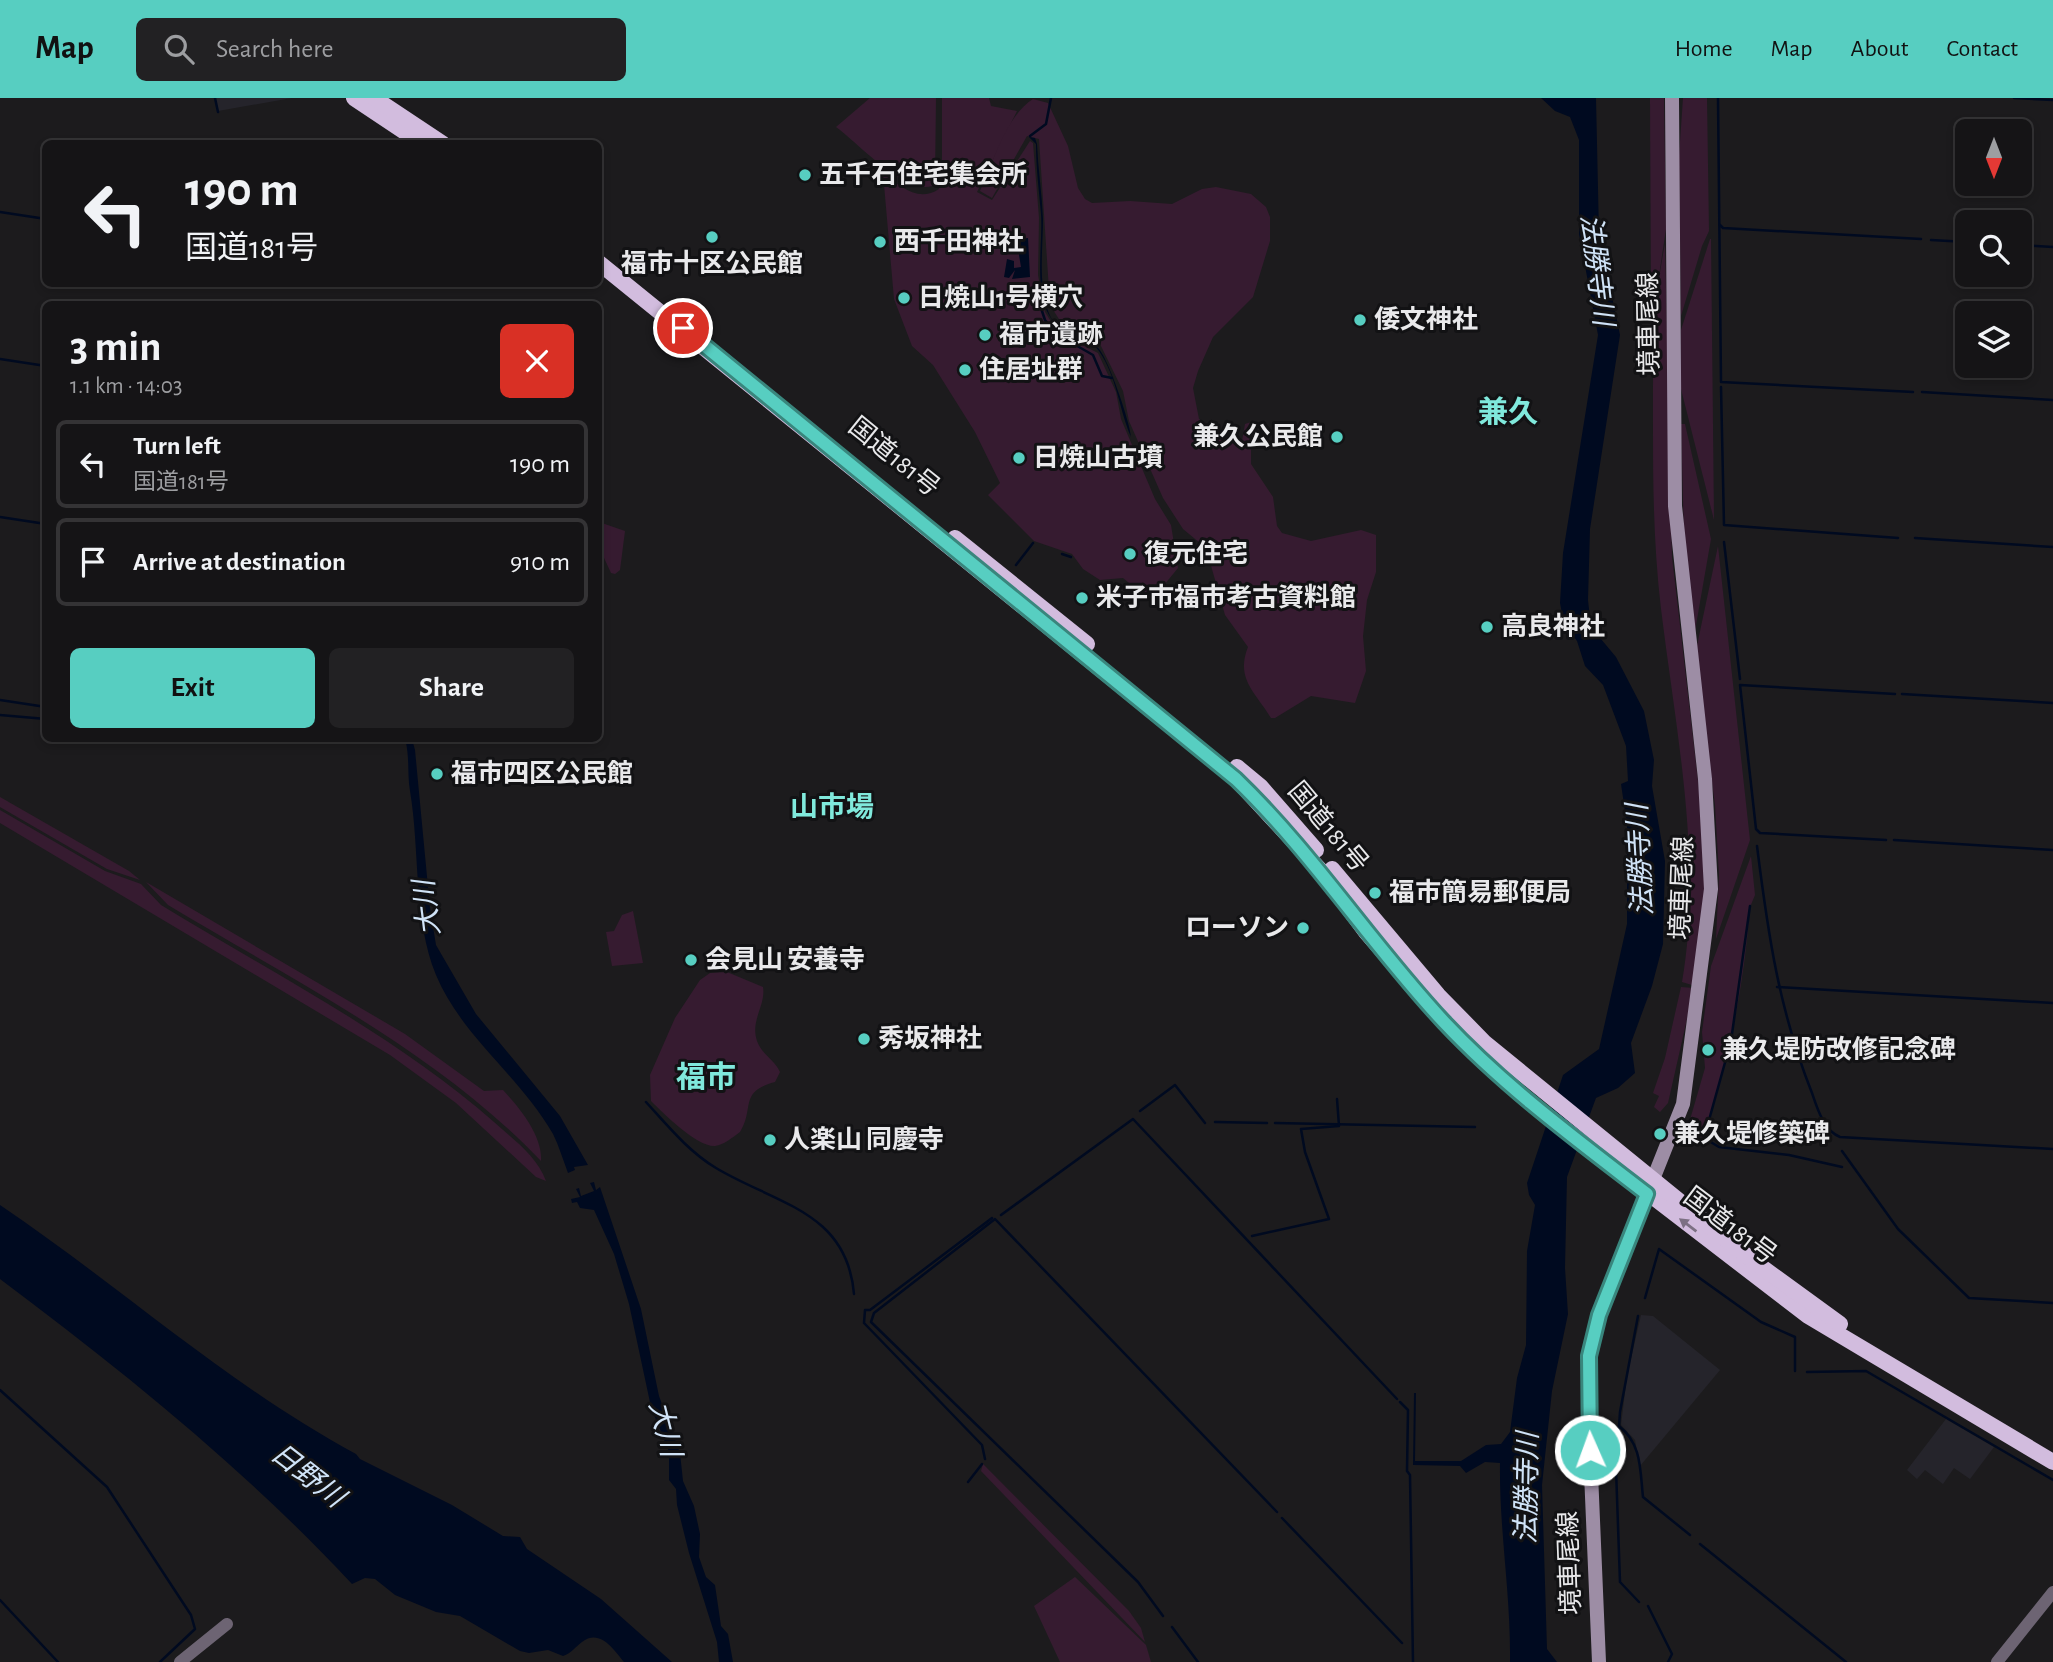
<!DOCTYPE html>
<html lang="en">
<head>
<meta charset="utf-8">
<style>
	:root { --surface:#151416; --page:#222123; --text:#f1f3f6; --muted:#9d9ea1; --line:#343335; --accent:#57cec1 }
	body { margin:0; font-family:"Alegreya Sans","Noto Sans JP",sans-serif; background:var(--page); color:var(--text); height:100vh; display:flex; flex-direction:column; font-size:26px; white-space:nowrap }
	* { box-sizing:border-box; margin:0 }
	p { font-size:23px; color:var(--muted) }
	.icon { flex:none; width:38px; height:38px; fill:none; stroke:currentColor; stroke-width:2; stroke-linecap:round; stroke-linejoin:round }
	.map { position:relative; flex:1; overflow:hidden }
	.details { position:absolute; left:42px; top:203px; width:560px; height:441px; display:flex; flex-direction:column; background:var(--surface); border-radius:10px; box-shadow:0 4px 10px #0003,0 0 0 2px var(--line) }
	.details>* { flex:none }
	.top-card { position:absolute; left:42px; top:42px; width:560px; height:147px; border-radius:10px; box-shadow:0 4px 10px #0003,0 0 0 2px var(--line); background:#151416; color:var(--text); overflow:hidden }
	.needle { width:46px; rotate:180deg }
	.buttons { position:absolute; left:1955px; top:21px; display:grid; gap:14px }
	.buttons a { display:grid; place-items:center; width:77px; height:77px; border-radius:10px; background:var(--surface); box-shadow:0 4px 10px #0003,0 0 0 2px var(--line); font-size:35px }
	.pin { position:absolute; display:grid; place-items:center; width:60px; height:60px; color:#fff; margin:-30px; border:4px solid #fff; border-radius:50%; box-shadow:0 2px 7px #0007 }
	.me { position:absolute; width:77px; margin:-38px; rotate:358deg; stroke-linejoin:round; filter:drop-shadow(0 0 5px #0008) }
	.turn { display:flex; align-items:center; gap:24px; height:147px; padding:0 28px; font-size:32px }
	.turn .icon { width:91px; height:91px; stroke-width:2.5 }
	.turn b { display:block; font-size:49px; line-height:60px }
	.round { display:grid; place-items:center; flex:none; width:74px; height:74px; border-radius:10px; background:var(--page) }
	.head { display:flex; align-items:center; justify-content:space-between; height:119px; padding:0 28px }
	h1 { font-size:42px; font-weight:700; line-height:52px }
	.action { display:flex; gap:14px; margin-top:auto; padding:14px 28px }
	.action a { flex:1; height:80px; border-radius:10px; background:var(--accent); color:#111; font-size:28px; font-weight:700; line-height:80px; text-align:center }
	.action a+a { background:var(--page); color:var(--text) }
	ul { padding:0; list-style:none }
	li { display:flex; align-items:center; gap:21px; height:88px; margin:0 14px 10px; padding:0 14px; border:4px solid var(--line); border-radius:10px }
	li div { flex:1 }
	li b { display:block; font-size:26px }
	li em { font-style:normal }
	header { display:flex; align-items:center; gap:42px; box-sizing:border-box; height:98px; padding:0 35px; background:var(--accent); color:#111 }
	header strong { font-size:33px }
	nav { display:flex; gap:38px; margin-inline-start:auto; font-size:24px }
	.search { width:490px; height:63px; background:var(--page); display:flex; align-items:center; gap:18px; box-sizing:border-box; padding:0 24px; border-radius:10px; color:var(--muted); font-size:26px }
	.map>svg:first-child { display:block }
	.built { fill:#25242b }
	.green { fill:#361b30 }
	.water { fill:#000a20 }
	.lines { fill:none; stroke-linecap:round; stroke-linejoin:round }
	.stream { stroke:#000a20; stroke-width:2.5 }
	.tertiary { stroke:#6d6473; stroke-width:12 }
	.secondary { stroke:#9d8da5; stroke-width:14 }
	.trunk { stroke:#d2bcde; stroke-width:16 }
	.oneway { fill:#7c7083 }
	.route-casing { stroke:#39867d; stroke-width:18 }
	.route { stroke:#57cec1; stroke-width:12 }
	.poi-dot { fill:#57cec1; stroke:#121214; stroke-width:2.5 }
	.labels { text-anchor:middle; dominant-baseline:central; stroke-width:6; stroke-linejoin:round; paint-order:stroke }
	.poi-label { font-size:26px; font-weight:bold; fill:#e9e9eb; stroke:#121214; text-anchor:start }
	.street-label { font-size:26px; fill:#e9e9eb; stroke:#121214 }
	.water-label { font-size:28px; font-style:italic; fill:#d0e3f7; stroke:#121214 }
	.neighbourhood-label { font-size:28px; font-weight:bold; fill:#80e9dc; stroke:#121214 }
	.quarter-label { font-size:30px; font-weight:bold; fill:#80e9dc; stroke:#121214 }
</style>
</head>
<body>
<header>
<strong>Map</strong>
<div class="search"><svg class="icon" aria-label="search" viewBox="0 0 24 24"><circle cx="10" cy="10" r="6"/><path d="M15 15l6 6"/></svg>Search here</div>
<nav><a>Home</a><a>Map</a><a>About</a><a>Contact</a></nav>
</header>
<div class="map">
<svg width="2053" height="1564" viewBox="0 0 2053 1564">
	<rect width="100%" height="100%" fill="#1c1b1d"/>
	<g class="built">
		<polygon points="216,0 292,0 218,13"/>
		<polygon points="1641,1217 1653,1218 1720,1272 1640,1368 1635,1342 1621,1327 1627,1278"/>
		<polygon points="1946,1321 1994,1349 1970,1381 1954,1370 1943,1386 1925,1372 1917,1381 1907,1372"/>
	</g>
	<g class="green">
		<path d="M870,0H936L935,81L932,88C905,97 858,45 836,29Z"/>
		<path d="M942,0H989L991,8L1017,13L977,94L992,102L1030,43L1033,45L1039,120L1038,177L1045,214L1058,235L1098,255L1116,294L1121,321L1155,401L1171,427L1178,470L1151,503L1123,480L1100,482L1083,471L1072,456L1034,443L988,397L1000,385L975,334L933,267L912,248L894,201L883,75C900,88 918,105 939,91L942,77Z"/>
		<polygon points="1650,0 1664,0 1666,131 1655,204 1651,197"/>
		<polygon points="1683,0 1707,0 1709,133 1702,148 1681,218 1679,58"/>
		<path d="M1033,1L1048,5L1068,48L1078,90L1085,101L1092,105L1130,103L1172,106L1202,91L1216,89L1251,96L1266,109L1270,119V143L1253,199L1213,239L1198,273L1193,290L1199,321L1236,345L1242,343L1245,326L1251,324V366L1273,399L1277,428L1282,435L1311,443L1361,432L1376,437V474L1367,502L1363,538L1366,573L1355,605L1311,598L1275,620H1271C1256,595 1235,581 1248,549L1225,517L1206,450L1183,431L1163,400L1129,323L1123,293L1100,246L1064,229L1050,207L1039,41L1027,38L992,100L980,93C993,65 1006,18 1033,1Z"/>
		<polygon points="1710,141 1711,141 1714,422 1681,291 1681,232"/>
		<path d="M1665,146L1672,459L1700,700L1705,802L1695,888L1682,884C1703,763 1676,634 1661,511C1654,452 1653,394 1653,336C1653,272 1652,208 1665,146Z"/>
		<polygon points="1681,326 1685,326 1711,441 1695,533 1684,440"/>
		<polygon points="599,424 625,433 620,472 615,476 611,475 599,449"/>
		<polygon points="1718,448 1750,742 1716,841 1719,778 1715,707 1695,557"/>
		<polygon points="0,699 129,773 140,782 107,771 0,709"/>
		<path d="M0,712L105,773L141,786L161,807C274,876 395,937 494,1024C514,1042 537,1058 546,1083L536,1079L456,1005L390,957L0,725Z"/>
		<path d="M1751,758L1755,797L1750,809C1744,887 1729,965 1703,1040L1687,1032L1705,970L1702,934L1711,868Z"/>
		<path d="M146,784L405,936L484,993L503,992C519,1009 543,1038 541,1063C437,954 296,884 168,807Z"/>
		<polygon points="633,813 643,865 612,868 606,834 614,833 622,817"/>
		<path d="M727,874L763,889C766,908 750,922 757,943C762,957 774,961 780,974L775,984C738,994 755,1010 740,1034C733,1039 724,1047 715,1048C697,1049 663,1015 651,1003L650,977L675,920L700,882L710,875Z"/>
		<polygon points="1681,889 1694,890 1668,1005 1660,1014 1654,1009 1659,998 1653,995 1665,960"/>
		<polygon points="983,1366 1129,1513 1141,1530 1145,1544 981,1373"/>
		<polygon points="1075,1479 1146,1547 1151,1564 1060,1564 1034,1508"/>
	</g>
	<g class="water">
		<path d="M1541,0H1596L1599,136L1620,237L1590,431L1588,502L1591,529L1616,559L1644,613L1654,662L1652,688L1665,763L1663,846L1652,888L1631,945L1635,975L1618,990L1596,1000L1567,1079L1565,1170L1568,1216L1552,1293L1542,1387L1547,1551L1557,1564H1510C1511,1497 1499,1432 1500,1365L1485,1364L1466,1375L1460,1368L1413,1367L1414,1295H1416L1415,1363H1461L1486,1347L1501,1346L1510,1334L1517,1280L1526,1247L1527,1153L1535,1107L1529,1097L1527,1085L1563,977L1599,951L1627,826V727L1621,686L1628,683L1626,648L1603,587L1585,568L1577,543L1564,526L1560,505L1563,455L1598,237L1579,136V42L1570,19L1555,13Z"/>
		<path d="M1029,39L1035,40L1037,46C1038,71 1042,96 1043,121C1043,150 1038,185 1048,213C1059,243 1081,233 1098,250C1108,259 1131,327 1131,339C1119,311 1117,279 1099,253C1089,238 1064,245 1049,217C1034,192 1043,145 1041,116C1039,92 1036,70 1036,46Z"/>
		<polygon points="1028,140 1030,179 1012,181 1015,172 1009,180 1004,179 1007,161 1014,163 1014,170 1021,169 1019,157 1021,141"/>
		<path d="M405,641H412L415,652L430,810L436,847L476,916L560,1018L588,1067L574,1069L575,1072L568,1075C563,1062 559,1048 553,1036C520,978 462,939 436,877C413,820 420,752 410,693C407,676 410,658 405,641Z"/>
		<polygon points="594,1084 596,1092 600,1089 641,1211 659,1298 680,1355 683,1383 694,1408 700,1436 699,1459 706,1479 715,1487 721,1528 728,1536 733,1564 719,1564 717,1544 689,1455 677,1407 676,1391 669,1382 669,1354 651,1309 629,1206 614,1156 594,1112 580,1110 577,1104 572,1105 571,1101 580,1099 576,1091 579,1090 581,1098 594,1093 590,1085"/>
		<path d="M0,1107C120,1188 228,1287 356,1356L360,1361L452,1407L503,1438L520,1439L527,1451L601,1501L672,1564H624C614,1552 600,1530 582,1544C575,1549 572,1555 563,1558L548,1552L529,1555L520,1553L460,1518L436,1514L395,1497L375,1481L365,1480L352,1486C247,1373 123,1273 0,1181Z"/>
	</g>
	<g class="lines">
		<g class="stream">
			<polyline points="215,0 218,14"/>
			<polyline points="1718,0 1721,284 1913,294"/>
			<polyline points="2014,0 2053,2"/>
			<polyline points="1030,38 1046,26 1051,0"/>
			<polyline points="0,114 46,121"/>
			<polyline points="1720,127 1723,130 1921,141"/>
			<polyline points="1931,142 1967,144"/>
			<polyline points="2020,147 2053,149"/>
			<polyline points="1035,192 1045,222 1058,237 1093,257 1102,278 1112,280"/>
			<polyline points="0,261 46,268"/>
			<polyline points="1721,289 1724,427 1898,440"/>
			<polyline points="1922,294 2053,302"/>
			<polyline points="0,419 46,426"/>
			<polyline points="1915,440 2053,449"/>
			<polyline points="1724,444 1740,581"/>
			<polyline points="1062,456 1071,459"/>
			<polyline points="1016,467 1033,445"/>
			<polyline points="1902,596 2053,605"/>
			<polyline points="0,602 46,609"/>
			<polyline points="0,617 46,621"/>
			<polyline points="1886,742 1760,735 1756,731 1740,587 1895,596"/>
			<polyline points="1894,742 2053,752"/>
			<path d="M1757,748C1768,836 1779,912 1812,995C1817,1010 1824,1033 1840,1039L2053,1051"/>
			<polyline points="1750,808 1731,943 1704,1040 1719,1049 1789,1057 1842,1069"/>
			<polyline points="1777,889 2053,905"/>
			<path d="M646,1004C667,1027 689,1054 716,1070C776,1106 847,1113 854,1196"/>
			<polyline points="1140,1013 1175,987 1205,1025"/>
			<polyline points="1215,1024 1267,1025"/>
			<polyline points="1275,1025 1475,1029"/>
			<polyline points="1842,1053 1898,1131 1969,1200 2053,1205"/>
			<polyline points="1001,1117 1133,1021 1397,1301"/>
			<polyline points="1252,1138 1329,1121 1305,1054 1301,1031 1339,1028 1337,1001"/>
			<polyline points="1645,1200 1659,1151 1761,1224 1795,1239 1795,1273"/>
			<polyline points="1638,1218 1620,1314 1616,1371 1620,1484 1639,1504"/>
			<polyline points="1807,1274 1866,1273 2053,1382"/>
			<polyline points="0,1292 107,1389 191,1517 195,1531 160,1564"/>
			<polyline points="1400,1304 1408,1312 1407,1373 1410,1377 1413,1564"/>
			<path d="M1619,1328C1642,1346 1640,1372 1643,1399L1690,1437"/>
			<polyline points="985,1361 982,1347 864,1225 865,1212 870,1212 992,1120"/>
			<polyline points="968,1384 982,1366"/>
			<polyline points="1282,1420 1402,1545"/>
			<polyline points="1700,1446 1846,1564"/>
			<polyline points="0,1502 58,1564"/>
			<polyline points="1648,1508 1672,1556 1668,1564"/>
			<polyline points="1163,1518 1138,1484 871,1224 874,1215 995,1121 1277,1414"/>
			<polyline points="1172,1529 1198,1564"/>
		</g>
		<g class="tertiary">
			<polyline points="180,1564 227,1526"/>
			<polyline points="1997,1564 2053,1494"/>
		</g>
		<polyline class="secondary" points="1599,1564 1588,1304 1589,1258 1599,1217 1683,1006 1711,791 1705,681 1675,408 1672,0"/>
		<g class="trunk">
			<polyline points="354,0 423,46"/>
			<polyline points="374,0 443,46"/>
			<polyline points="598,164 1236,681 1321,773 1366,834 1445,925 1523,999 1808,1218 2053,1364"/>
			<polyline points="955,440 1087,546"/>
			<polyline points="1237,669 1261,689 1316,752"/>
			<polyline points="1332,771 1438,897 1485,945 1748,1159 1840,1226"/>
		</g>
	</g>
	<defs><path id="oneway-solid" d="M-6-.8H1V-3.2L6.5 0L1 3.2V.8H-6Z" transform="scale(1.75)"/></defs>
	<use class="oneway" href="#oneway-solid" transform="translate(1688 1127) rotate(-143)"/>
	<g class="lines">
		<defs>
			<path id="route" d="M683,230L1236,681C1313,755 1371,846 1444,924C1505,989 1577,1042 1647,1096L1599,1217L1589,1258L1590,1352"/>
		</defs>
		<use href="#route" class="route-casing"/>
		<use href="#route" class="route"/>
	</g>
	<g class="poi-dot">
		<circle cx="805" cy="77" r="7"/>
		<circle cx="712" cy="139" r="7"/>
		<circle cx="880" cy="144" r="7"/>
		<circle cx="904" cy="200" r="7"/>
		<circle cx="1360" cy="222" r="7"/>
		<circle cx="985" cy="237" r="7"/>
		<circle cx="965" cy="272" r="7"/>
		<circle cx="1337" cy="339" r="7"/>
		<circle cx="1019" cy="360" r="7"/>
		<circle cx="1130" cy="456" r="7"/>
		<circle cx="1082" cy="500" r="7"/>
		<circle cx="1487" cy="529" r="7"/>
		<circle cx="437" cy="676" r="7"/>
		<circle cx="1375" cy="795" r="7"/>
		<circle cx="1303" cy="830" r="7"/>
		<circle cx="691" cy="862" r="7"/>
		<circle cx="864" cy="941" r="7"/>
		<circle cx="1708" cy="952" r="7"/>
		<circle cx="1660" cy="1036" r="7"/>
		<circle cx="770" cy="1042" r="7"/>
	</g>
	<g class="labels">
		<g class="poi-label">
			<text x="819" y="77">五千石住宅集会所</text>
			<text x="894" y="144">西千田神社</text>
			<text x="712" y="166" text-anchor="middle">福市十区公民館</text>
			<text x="918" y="200">日焼山1号横穴</text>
			<text x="1374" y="222">倭文神社</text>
			<text x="999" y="237">福市遺跡</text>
			<text x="979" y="272">住居址群</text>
			<text x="1323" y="339" text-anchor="end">兼久公民館</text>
			<text x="1033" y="360">日焼山古墳</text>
			<text x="1144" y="456">復元住宅</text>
			<text x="1096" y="500">米子市福市考古資料館</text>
			<text x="1501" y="529">高良神社</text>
			<text x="451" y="676">福市四区公民館</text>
			<text x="1389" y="795">福市簡易郵便局</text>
			<text x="1289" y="830" text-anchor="end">ローソン</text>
			<text x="705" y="862">会見山 安養寺</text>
			<text x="878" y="941">秀坂神社</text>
			<text x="1722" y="952">兼久堤防改修記念碑</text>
			<text x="1674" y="1036">兼久堤修築碑</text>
			<text x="784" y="1042">人楽山 同慶寺</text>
		</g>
		<g class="street-label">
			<text transform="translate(1649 226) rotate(-91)">境車尾線</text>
			<text transform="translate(894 359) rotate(39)">国道181号</text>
			<text transform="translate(1328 729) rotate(50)">国道181号</text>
			<text transform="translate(1682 790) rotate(-88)">境車尾線</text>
			<text transform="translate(1730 1128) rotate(37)">国道181号</text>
			<text transform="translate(1570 1465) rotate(-92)">境車尾線</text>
		</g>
		<g class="water-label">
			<text transform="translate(1596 172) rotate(83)">法勝寺川</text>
			<text transform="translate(1641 762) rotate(-93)">法勝寺川</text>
			<text transform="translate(428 810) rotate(-97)">大川</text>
			<text transform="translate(664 1331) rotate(76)">大川</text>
			<text transform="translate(307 1378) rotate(38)">日野川</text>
			<text transform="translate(1528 1390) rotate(-89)">法勝寺川</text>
		</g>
		<g class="neighbourhood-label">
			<text x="832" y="710">山市場</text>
		</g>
		<g class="quarter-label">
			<text x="1508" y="315">兼久</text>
			<text x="706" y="980">福市</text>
		</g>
	</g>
</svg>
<div class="buttons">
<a><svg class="needle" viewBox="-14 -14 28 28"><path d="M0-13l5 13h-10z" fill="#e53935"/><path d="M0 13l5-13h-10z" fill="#9d9ea1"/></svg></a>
<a><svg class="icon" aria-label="search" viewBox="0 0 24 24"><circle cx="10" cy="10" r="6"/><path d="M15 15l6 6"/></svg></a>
<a><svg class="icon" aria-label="layers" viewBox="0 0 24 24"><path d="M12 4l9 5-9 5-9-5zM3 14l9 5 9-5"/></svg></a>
</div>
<div class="pin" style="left:683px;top:230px;background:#d93025"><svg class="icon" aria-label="arrive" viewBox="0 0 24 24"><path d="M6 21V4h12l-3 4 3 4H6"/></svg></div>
<svg class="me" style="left:1590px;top:1352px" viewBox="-20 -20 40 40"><circle r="17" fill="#57cec1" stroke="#fff" stroke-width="3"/><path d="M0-11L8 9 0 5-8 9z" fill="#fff"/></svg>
<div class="top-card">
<div class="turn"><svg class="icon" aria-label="left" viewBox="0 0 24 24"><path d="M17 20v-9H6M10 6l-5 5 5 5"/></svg><div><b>190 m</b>国道181号</div></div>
</div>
<section class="details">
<div class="head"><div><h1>3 min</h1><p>1.1 km · 14:03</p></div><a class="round" style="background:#d93025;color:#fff"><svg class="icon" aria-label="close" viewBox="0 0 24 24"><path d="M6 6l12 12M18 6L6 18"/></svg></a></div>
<ul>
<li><svg class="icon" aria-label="left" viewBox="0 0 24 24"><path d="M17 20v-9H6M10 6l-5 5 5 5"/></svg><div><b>Turn left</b><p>国道181号</p></div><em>190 m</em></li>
<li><svg class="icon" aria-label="arrive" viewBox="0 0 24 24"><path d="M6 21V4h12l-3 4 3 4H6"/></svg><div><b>Arrive at destination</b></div><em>910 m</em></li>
</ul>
<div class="action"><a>Exit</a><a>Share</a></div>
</section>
</div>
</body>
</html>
